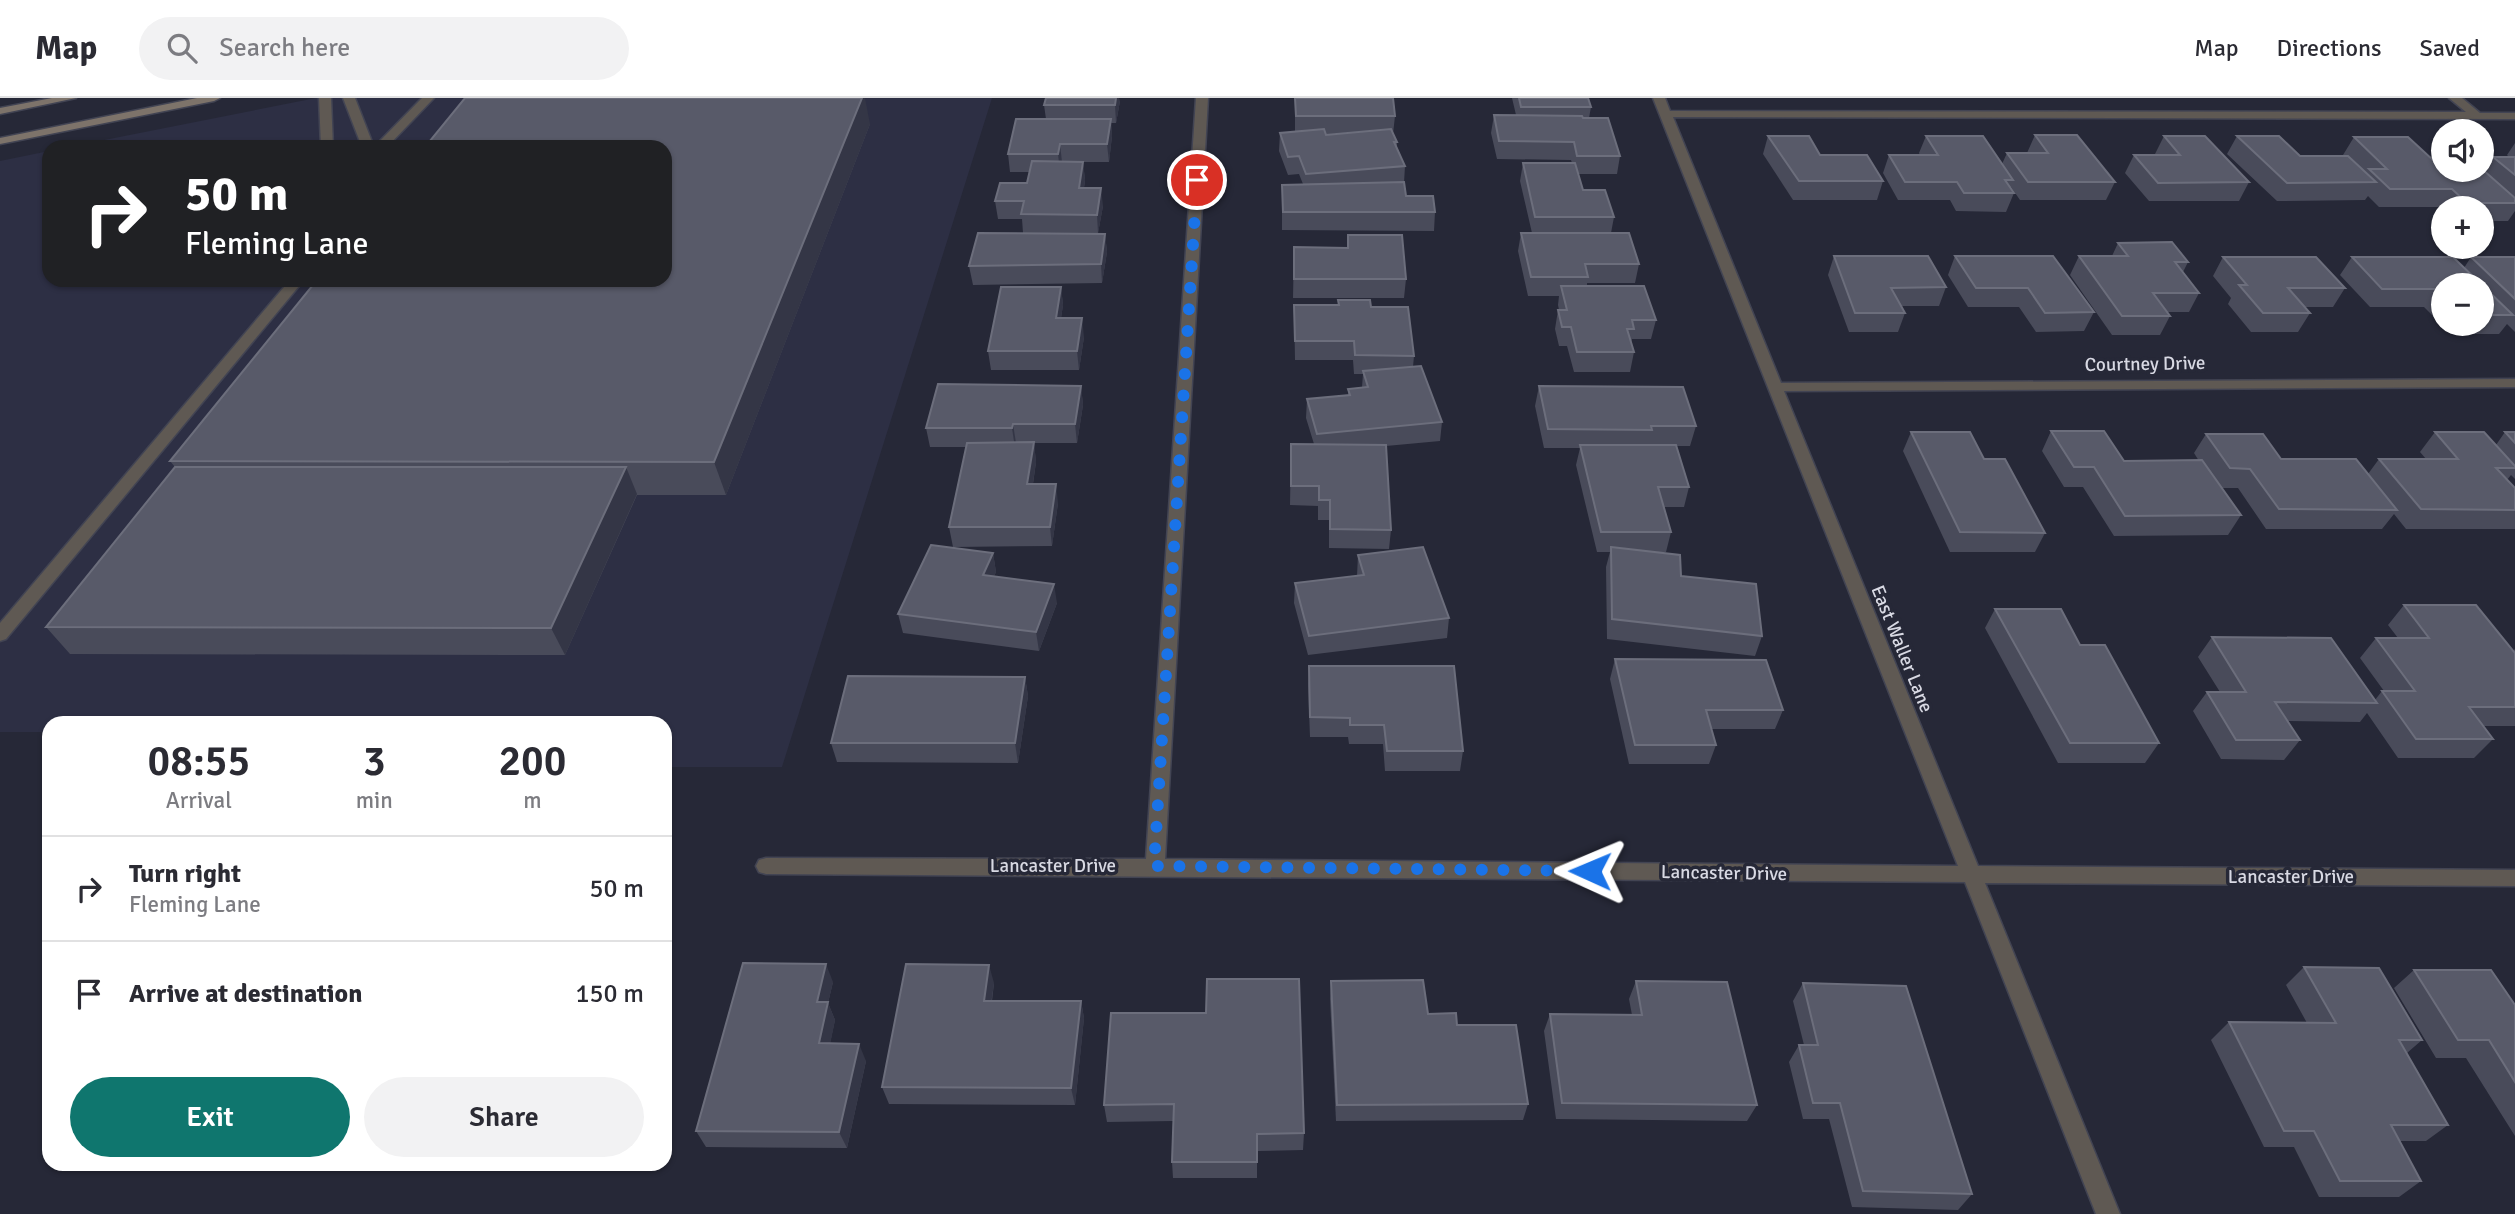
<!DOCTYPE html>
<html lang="en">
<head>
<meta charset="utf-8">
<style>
	:root { --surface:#fff; --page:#f2f2f3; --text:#2b2b33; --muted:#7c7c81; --line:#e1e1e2; --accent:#0f766e }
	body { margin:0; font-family:Signika,sans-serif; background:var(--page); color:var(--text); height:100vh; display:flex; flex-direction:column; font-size:26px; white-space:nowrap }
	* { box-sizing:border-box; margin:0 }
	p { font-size:23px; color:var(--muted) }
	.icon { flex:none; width:38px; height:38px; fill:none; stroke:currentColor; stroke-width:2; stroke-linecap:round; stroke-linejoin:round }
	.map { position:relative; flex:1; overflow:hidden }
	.panel { position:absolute; left:42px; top:618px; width:630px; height:455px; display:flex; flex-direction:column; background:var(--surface); border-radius:21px; box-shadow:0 2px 5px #0004 }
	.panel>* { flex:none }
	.hud { position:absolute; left:42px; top:42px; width:630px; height:147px; border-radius:21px; box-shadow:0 2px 5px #0004; background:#202124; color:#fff; overflow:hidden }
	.tools { position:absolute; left:2431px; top:21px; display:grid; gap:14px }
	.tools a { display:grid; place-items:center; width:63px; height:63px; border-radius:50%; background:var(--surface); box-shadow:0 2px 5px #0004; font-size:35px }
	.pin { position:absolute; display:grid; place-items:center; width:60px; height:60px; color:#fff; margin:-30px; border:4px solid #fff; border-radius:50%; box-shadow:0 2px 7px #0007 }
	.me { position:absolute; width:77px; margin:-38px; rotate:271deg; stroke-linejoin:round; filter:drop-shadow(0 0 5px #0008) }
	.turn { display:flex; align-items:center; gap:24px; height:147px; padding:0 28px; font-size:32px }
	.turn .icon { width:91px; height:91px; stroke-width:2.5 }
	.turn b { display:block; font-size:49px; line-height:60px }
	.eta { display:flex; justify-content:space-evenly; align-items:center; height:119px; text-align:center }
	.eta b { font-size:42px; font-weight:600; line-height:49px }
	.cta { display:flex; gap:14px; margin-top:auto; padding:14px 28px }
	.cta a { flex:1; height:80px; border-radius:42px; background:var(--accent); color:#fff; font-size:28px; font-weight:600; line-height:80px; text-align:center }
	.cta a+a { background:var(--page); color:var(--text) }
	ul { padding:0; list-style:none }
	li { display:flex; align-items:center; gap:21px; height:105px; padding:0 28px; border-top:2px solid var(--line) }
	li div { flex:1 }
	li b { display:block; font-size:26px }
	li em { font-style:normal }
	header { display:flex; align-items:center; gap:42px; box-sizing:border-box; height:98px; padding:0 35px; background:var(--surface); border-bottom:2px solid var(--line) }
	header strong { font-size:33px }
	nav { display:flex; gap:38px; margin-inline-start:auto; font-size:24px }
	.search { width:490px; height:63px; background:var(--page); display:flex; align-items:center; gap:18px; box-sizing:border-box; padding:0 24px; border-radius:38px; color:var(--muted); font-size:26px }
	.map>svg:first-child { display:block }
	.built { fill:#2d2f44 }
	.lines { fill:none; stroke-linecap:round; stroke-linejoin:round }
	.service-casing { stroke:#424453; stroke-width:3 }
	.minor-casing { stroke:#424453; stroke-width:3 }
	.secondary-casing { stroke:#424453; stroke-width:3 }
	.service { fill:#5f5953; fill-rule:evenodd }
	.minor { fill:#5f5953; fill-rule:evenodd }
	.secondary { fill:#7d736a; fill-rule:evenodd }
	.wall { fill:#494b5a; fill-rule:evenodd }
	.shaded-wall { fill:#343646 }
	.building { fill:#585a69; stroke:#6c6e7c; stroke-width:2 }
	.route { stroke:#1a73e8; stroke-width:12; stroke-dasharray:0 21.6 }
	.labels { text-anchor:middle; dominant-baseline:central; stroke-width:7; stroke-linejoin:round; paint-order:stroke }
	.street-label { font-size:19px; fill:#d8d9e3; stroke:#262837 }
</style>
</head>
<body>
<header>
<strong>Map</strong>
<div class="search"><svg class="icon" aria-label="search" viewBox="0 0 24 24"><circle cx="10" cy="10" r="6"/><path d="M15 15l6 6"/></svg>Search here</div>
<nav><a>Map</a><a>Directions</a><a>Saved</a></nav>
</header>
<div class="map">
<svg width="2515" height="1116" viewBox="0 0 2515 1116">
	<rect width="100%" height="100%" fill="#262837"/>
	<polygon class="built" points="316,0 992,0 782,669 665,669 665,625 49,625 49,634 0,634 0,63 49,53 49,182 665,182 665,49 69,49"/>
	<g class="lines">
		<defs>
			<g id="service">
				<polygon points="319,0 331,0 333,49 321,49"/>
				<polygon points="343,0 355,0 374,49 362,49"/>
				<polygon points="422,0 434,0 387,49 374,49"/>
				<polygon points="290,182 304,182 6,541 0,543 0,525"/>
			</g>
			<polygon id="minor" points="1196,0 1208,0 1165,761 1958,768 1653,0 1665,0 1670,13 2466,14 2449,0 2462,0 2480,15 2515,15 2515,21 1673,19 1781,285 2515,281 2515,289 1784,293 1978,768 2515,772 2515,788 1985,785 2120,1116 2096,1116 1965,784 766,776 759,774 756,768 759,762 766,760 1146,761"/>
			<g id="secondary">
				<polygon points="52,0 76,0 0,16 0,10"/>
				<polygon points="197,0 220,0 214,3 0,46 0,40"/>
			</g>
		</defs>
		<use href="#service" class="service-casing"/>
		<use href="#minor" class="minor-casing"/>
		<use href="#secondary" class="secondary-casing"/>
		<use href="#service" class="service"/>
		<use href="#minor" class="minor"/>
		<use href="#secondary" class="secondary"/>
	</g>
	<g class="wall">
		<polygon points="1295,0 1395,18 1393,36 1397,44 1397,49 1405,68 1404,85 1406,98 1435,114 1434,133 1282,132 1282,87 1303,86 1299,76 1288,77 1279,53 1280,35 1295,33"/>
		<polygon points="1512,0 1588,0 1591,9 1589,20 1620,58 1617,76 1578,76 1583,92 1614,119 1611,135 1639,166 1635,185 1587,185 1587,188 1656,222 1651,241 1632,241 1631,244 1634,254 1630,274 1574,274 1567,248 1559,248 1555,231 1558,212 1559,212 1558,207 1559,198 1528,198 1518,153 1521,135 1532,135 1520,83 1523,65 1572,65 1571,62 1497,61 1491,35 1494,17 1516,17"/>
		<polygon points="1120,3 1116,25 1111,25 1112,38 1109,64 1083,64 1085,82 1084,90 1103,108 1098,135 1023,135 1022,121 998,121 995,103 1027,85 1030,74 1010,74 1008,56 1046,21 1044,7"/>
		<polygon points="870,26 726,397 637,397 565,557 70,556 46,529 175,369 170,363"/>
		<polygon points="2035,37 2115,84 2106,102 2020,102 2011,89 2010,90 2014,95 2006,114 1956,113 1950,102 1898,102 1883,75 1889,57 1920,57 1919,55 1926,38 2002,66 2007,55 2027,55"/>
		<polygon points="1768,38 1820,57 1883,83 1877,102 1793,102 1763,56"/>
		<polygon points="2164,38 2249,84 2239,103 2149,103 2125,75 2134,57 2156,57 2155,56"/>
		<polygon points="2237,38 2300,58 2344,58 2343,57 2354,39 2434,63 2483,73 2493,59 2509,59 2507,57 2515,45 2515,113 2508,123 2482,123 2482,110 2443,110 2443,112 2440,109 2379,109 2368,98 2365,102 2277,103 2227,56"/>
		<polygon points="1105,136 1107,154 1102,185 973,187 969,168"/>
		<polygon points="1348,137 1406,181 1404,200 1293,200 1294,149 1347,150"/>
		<polygon points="2118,145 2188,164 2183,174 2199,195 2189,214 2167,214 2170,218 2160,237 2112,237 2070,177 2079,158 2112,158"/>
		<polygon points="1834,158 1946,189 1939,208 1902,208 1905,215 1898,234 1849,234 1828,177"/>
		<polygon points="1955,158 2094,214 2084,233 2036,234 2019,209 1968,209 1948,177"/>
		<polygon points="2223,159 2345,190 2333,209 2305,209 2310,215 2298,234 2251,234 2228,206 2231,200 2213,178"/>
		<path d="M2352,159L2464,170L2471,159H2515V234L2507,226L2499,236H2451L2424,209H2370L2340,177ZM2443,187H2482V226H2443Z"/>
		<polygon points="1061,189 1063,207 1061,220 1084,239 1079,272 991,272 988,253"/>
		<polygon points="1294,207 1371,209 1414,258 1413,269 1442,324 1440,343 1386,348 1391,432 1389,451 1329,450 1329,422 1318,422 1318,408 1290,407 1291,346 1314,346 1306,320 1307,301 1348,297 1348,291 1362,289 1363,276 1354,276 1353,262 1295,262"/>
		<polygon points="1081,288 1083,307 1077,345 1034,345 1036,364 1033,386 1058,405 1052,448 953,449 949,429 966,349 930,349 926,330"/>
		<polygon points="1539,288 1696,328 1690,348 1676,348 1689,389 1684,409 1664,409 1671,434 1666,454 1651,454 1681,478 1762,538 1755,558 1607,541 1606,469 1610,454 1597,454 1576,367 1580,350 1544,350 1535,308"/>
		<polygon points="2051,333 2124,363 2199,363 2194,355 2206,336 2281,361 2368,376 2379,361 2426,361 2420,354 2435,334 2496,347 2505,334 2515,334 2515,381 2511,377 2507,382 2515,390 2515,431 2406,431 2394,416 2382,431 2266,431 2238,390 2221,390 2241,417 2228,437 2114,438 2083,389 2064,389 2042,353"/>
		<polygon points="1911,334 1984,361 2045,435 2035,454 1950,454 1903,353"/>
		<polygon points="993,455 996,474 994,478 1057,505 1039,553 903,535 898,516"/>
		<polygon points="1358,457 1449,520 1447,540 1308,557 1294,505 1295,485 1357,478"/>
		<polygon points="2404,507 2513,553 2515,551 2515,628 2483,628 2493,641 2474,660 2398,660 2367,615 2360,624 2288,623 2300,642 2284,662 2221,661 2193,613 2207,594 2220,594 2198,559 2212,539 2375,602 2382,593 2384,593 2360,560 2376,540 2398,540 2388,527"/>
		<polygon points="1995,511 2080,547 2159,645 2145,665 2058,665 1985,530"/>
		<polygon points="1615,561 1783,612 1775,631 1711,631 1716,647 1709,666 1629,666 1610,581"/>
		<polygon points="1309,568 1463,653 1460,673 1385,673 1383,646 1349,646 1348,639 1310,639 1308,587"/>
		<polygon points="1025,579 1028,598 1018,665 837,664 831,645"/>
		<polygon points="2304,869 2422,942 2407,955 2448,1027 2426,1043 2400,1043 2421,1083 2399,1099 2319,1099 2294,1049 2264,1049 2211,942 2229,924 2307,925 2286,887"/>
		<polygon points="2414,872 2515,907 2515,1038 2466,960 2436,960 2394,890"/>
		<polygon points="1331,883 1457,927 1528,1006 1523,1022 1336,1023 1330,901"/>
		<polygon points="1636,883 1757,1007 1747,1023 1556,1021 1544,933 1550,916 1632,917 1629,901"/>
		<polygon points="833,884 828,905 835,922 830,945 866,963 847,1050 706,1049 696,1033"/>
		<polygon points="994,885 992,903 1081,903 1084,920 1075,1007 889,1006 882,989"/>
		<polygon points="1803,885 1972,1096 1958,1112 1852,1109 1829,1021 1803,1021 1789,964 1799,947 1804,947 1793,903"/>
		<polygon points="1111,915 1304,1035 1303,1052 1257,1053 1257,1080 1173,1080 1172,1064 1173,1023 1107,1024 1104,1007"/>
	</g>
	<g class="shaded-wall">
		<polygon points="862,0 865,0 870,26 726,397 714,364"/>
		<polygon points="1116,0 1119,0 1120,3 1116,25 1115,7"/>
		<polygon points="1111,21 1112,38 1109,64 1107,46"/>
		<polygon points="1060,46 1062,64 1060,74 1058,56"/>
		<polygon points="1083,64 1085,82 1081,108 1079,90"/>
		<polygon points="1101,90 1103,108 1098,135 1097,117"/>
		<polygon points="1105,136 1107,154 1102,185 1101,166"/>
		<polygon points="1061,189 1063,207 1058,239 1056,220"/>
		<polygon points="1082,220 1084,239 1079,272 1077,253"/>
		<polygon points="1081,288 1083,307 1077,345 1075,326"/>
		<polygon points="1013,326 1016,345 1015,350 1012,330"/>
		<polygon points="1034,344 1036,364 1030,405 1027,386"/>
		<polygon points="626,369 637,396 565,557 551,530"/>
		<polygon points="1056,386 1058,405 1052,448 1050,429"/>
		<polygon points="993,455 996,474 986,496 983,477"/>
		<polygon points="1054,486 1057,505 1039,553 1036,534"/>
		<polygon points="1025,579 1028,598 1018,665 1015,645"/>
		<polygon points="826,866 833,884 828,905 835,922 827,962 819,945 817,904"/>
		<polygon points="989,867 994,885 989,920 984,903"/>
		<polygon points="1081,903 1084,920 1075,1007 1071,990"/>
		<polygon points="859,946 866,963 847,1050 839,1034"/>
	</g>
	<g class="building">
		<polygon points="465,0 862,0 714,364 170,363 317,182 665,182 665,49 425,49"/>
		<polygon points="1046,0 1116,0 1115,7 1044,7"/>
		<polygon points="1295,0 1393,0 1395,18 1296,18"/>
		<polygon points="1519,0 1588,0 1591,9 1521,9"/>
		<polygon points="1494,17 1582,18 1583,20 1608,20 1620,58 1577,58 1574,44 1499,43"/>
		<polygon points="1016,21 1111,21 1107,46 1060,46 1058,56 1008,56"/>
		<polygon points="1324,31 1326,37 1391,31 1397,44 1394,44 1405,68 1306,76 1299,58 1288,59 1280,35"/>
		<polygon points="2035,37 2077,37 2115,84 2028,84 2007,55 2048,55"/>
		<polygon points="1768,38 1809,38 1820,57 1867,57 1883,83 1799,83"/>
		<polygon points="1926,38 1983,38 2013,82 2005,82 2014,95 1964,95 1957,84 1905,84 1889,57 1938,57"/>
		<polygon points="2164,38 2205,38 2249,84 2158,85 2134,57 2180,57"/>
		<polygon points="2237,38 2279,38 2300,58 2348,58 2376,84 2287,85"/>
		<polygon points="2354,39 2408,39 2434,63 2443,63 2443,72 2482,71 2515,100 2515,105 2467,105 2452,91 2390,91 2369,71 2387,71"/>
		<polygon points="2493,59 2515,59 2515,77"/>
		<polygon points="1032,63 1083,64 1079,90 1101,90 1097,117 1021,116 1024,103 995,103 1000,85 1027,85"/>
		<polygon points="1523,65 1575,65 1583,92 1605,92 1614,119 1535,119"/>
		<polygon points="1404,84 1406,98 1433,98 1435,114 1283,114 1282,87"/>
		<polygon points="978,135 1105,136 1101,166 969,168"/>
		<polygon points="1521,135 1629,135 1639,166 1585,166 1588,179 1531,179"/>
		<polygon points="1348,137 1402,137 1406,181 1294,181 1294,149 1348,150"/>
		<polygon points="2172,144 2188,164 2175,164 2199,195 2153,195 2170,218 2122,218 2079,158 2128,158 2118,145"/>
		<polygon points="1834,158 1928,158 1946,189 1891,190 1905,215 1855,215"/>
		<polygon points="1955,158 2053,158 2094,214 2045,215 2028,190 1976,190"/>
		<polygon points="2223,159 2316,159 2345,190 2288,190 2310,215 2263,215 2239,187 2247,187"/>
		<polygon points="2352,159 2453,159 2513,217 2482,217 2482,187 2443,187 2443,196 2438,191 2382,191"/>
		<polygon points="2471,159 2515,159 2515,201"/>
		<polygon points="1561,188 1644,188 1656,222 1632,222 1634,231 1627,231 1634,254 1577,254 1571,229 1562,229 1558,212 1567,212"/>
		<polygon points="1001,189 1061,189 1056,220 1082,220 1077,253 988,253"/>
		<polygon points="1338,202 1370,202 1371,209 1408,209 1414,258 1355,257 1354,243 1295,243 1294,207 1339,207"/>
		<polygon points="1421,268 1442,324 1317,336 1307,301 1350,297 1348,291 1368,289 1363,273"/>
		<polygon points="938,286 1081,288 1075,326 1013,326 1012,330 926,330"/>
		<polygon points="1539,288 1683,289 1696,328 1651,328 1652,332 1548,331"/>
		<polygon points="2051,333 2104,333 2124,363 2202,362 2241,417 2125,418 2094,369 2074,369"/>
		<polygon points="1911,334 1970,334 1984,361 2005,361 2045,435 1960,434"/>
		<polygon points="2435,334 2484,334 2515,368 2515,370 2496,370 2515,390 2515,412 2421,411 2379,361 2458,361"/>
		<polygon points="2505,334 2515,334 2515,345"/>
		<polygon points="2206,336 2263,336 2281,361 2356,361 2397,412 2279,411 2250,371 2230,370"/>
		<polygon points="1034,344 1027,386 1056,386 1050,429 949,429 967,345"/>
		<polygon points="1291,346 1386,347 1391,432 1330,431 1330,402 1319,402 1319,388 1291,388"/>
		<polygon points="1580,347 1676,347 1689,389 1658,389 1671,434 1601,434"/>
		<polygon points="175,369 626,369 551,530 46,529"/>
		<polygon points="931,447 993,455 983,477 1054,486 1036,534 898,516"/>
		<polygon points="1423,449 1449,520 1309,538 1295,485 1364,477 1358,457"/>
		<polygon points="1611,449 1680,457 1681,478 1756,486 1762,538 1612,521"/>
		<polygon points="2404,507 2476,507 2515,555 2515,609 2469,609 2493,641 2416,641 2382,593 2415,593 2376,540 2429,540"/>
		<polygon points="1995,511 2061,511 2080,547 2105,547 2159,645 2070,645"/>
		<polygon points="2212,539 2331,540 2377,605 2275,604 2300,642 2236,642 2207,594 2246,594"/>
		<polygon points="1615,561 1766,562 1783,612 1706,612 1716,647 1635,647"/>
		<polygon points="1309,568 1454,568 1463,653 1387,653 1384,627 1350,627 1350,620 1310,619"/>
		<polygon points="848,578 1025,579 1015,645 831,645"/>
		<polygon points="743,865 826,866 817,904 828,904 819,945 859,946 839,1034 696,1033"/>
		<polygon points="906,866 989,867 984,903 1081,903 1071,990 882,989"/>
		<polygon points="2304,869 2379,870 2422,942 2399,942 2448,1027 2391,1027 2421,1083 2340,1083 2314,1033 2284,1033 2229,924 2336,925"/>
		<polygon points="2414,872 2491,872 2515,907 2515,984 2489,942 2458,942"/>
		<polygon points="1207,881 1299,881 1304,1035 1257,1036 1257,1064 1172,1064 1174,1006 1104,1007 1111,915 1206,915"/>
		<polygon points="1423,882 1428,916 1456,915 1457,927 1516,927 1528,1006 1337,1007 1331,883"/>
		<polygon points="1636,883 1727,884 1757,1007 1562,1005 1550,916 1642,917"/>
		<polygon points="1803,885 1906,888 1972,1096 1863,1093 1840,1005 1813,1005 1799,947 1818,947"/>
	</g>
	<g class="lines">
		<polyline class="route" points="1197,82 1154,768 1590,773"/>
	</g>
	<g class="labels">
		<g class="street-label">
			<text transform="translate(2145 266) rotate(-1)">Courtney Drive</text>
			<text transform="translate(1902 551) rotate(68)">East Waller Lane</text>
			<text x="1053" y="768">Lancaster Drive</text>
			<text transform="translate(1724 775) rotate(1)">Lancaster Drive</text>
			<text x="2291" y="779">Lancaster Drive</text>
		</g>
	</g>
</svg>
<div class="tools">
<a><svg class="icon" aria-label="sound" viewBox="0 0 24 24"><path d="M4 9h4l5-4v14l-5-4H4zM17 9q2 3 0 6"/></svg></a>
<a>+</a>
<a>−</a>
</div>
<div class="pin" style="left:1197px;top:82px;background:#d93025"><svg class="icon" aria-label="arrive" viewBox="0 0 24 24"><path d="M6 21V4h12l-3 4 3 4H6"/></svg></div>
<svg class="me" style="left:1590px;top:773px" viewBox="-20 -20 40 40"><path d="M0-17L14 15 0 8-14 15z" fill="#1a73e8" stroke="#fff" stroke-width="4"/></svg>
<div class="hud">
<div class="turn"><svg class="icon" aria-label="right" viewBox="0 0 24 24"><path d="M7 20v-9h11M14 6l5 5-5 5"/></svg><div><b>50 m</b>Fleming Lane</div></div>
</div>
<section class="panel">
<div class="eta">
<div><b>08:55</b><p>Arrival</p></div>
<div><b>3</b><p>min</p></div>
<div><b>200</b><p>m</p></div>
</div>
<ul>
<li><svg class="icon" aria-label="right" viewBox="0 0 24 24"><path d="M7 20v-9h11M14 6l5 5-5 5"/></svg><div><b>Turn right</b><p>Fleming Lane</p></div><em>50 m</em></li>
<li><svg class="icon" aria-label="arrive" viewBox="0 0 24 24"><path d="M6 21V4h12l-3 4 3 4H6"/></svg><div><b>Arrive at destination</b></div><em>150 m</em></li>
</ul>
<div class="cta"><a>Exit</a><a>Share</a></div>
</section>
</div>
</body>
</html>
